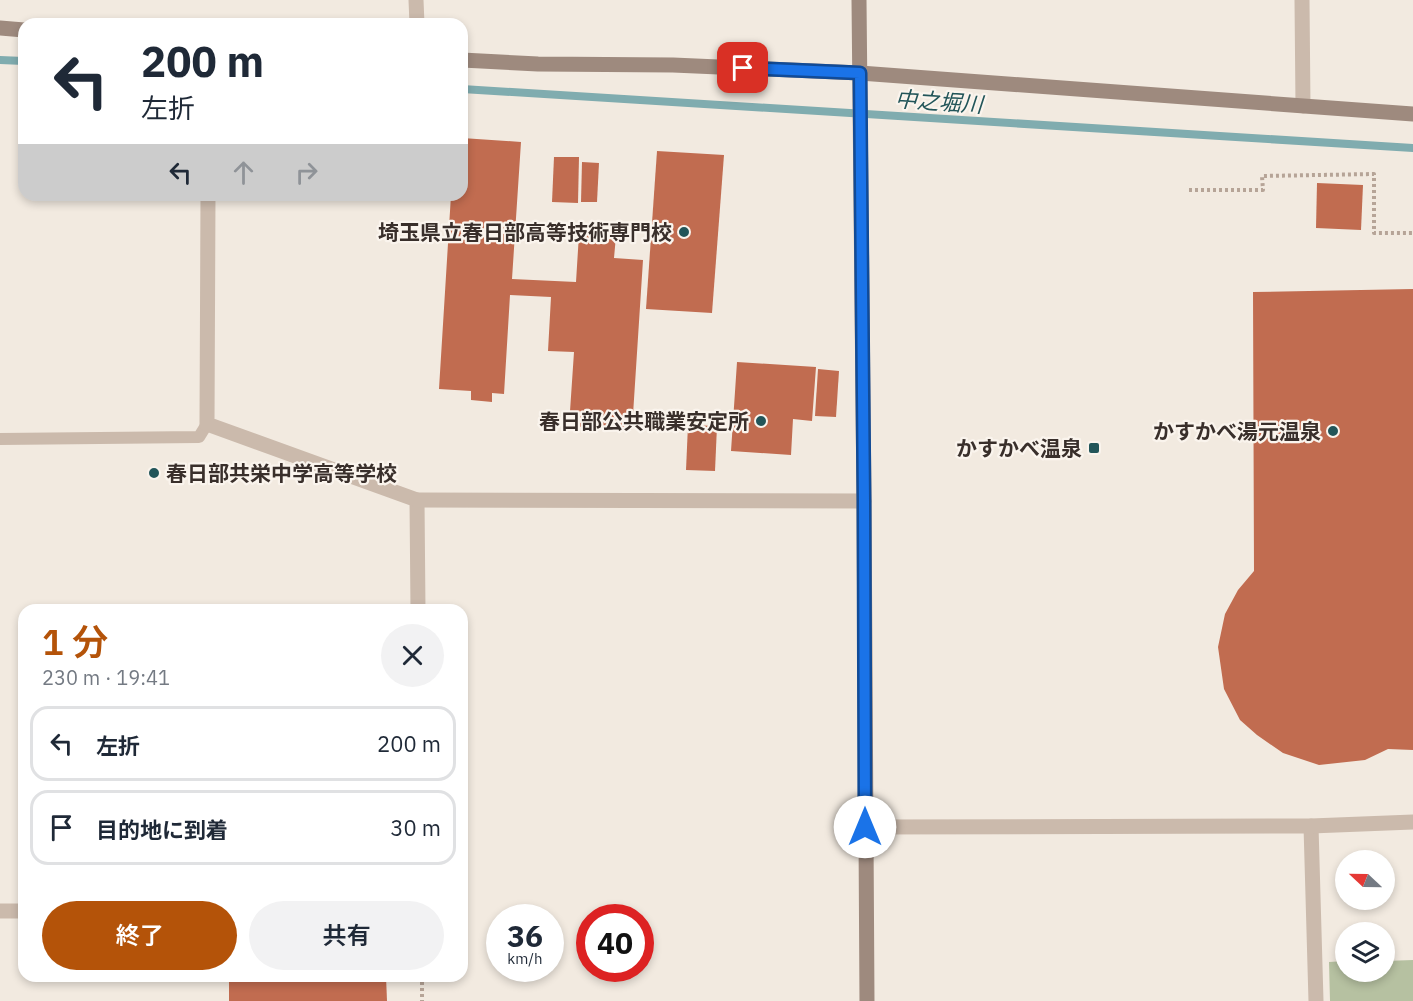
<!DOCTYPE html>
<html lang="ja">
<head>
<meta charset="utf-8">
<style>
	:root { --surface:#fff; --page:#f2f2f3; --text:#1f2937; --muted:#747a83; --line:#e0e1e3; --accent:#b45309 }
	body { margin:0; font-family:"IBM Plex Sans","Noto Sans JP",sans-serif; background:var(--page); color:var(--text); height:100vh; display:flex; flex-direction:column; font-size:22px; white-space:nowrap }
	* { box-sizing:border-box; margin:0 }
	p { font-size:20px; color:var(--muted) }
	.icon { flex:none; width:33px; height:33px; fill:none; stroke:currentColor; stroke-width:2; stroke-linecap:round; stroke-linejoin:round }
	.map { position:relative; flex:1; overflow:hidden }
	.drawer { position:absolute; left:18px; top:604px; width:450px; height:378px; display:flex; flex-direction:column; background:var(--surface); border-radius:18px; box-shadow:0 3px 9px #0003 }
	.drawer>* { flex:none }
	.guide { position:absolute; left:18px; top:18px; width:450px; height:183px; border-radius:18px; box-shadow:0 3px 9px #0003; background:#fff; color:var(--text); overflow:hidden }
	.needle { width:39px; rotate:292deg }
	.buttons { position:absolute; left:1335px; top:850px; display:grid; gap:12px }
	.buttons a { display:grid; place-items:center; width:60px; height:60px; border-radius:50%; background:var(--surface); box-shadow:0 3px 9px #0003; font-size:30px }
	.speed { position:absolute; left:486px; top:904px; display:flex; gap:12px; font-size:30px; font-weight:700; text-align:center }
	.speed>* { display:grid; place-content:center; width:78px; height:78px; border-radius:50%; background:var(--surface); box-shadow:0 3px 9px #0003; line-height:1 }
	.speed small { font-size:15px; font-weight:400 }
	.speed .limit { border:9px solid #d22; background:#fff; color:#111 }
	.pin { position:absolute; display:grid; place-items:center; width:51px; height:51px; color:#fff; margin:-26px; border-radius:12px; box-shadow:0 3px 9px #0006 }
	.me { position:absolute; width:66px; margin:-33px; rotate:0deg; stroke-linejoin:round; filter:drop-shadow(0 0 4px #0008) }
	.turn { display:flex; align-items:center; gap:21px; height:126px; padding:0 24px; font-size:27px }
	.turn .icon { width:78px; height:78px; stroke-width:2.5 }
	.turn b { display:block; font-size:42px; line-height:51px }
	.lanes { display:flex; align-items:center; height:57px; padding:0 24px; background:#0003; justify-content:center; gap:30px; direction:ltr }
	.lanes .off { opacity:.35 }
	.round { display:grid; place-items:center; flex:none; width:63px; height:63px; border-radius:32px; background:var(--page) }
	.summary { display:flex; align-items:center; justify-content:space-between; height:102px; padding:0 24px }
	h1 { font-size:36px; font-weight:600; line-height:45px; color:var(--accent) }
	.action { display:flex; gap:12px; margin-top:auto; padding:12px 24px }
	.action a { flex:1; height:69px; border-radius:36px; background:var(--accent); color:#fff; font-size:24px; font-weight:600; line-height:69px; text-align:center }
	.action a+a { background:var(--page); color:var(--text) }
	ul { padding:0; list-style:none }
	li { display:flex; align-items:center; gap:18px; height:75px; margin:0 12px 9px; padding:0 12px; border:3px solid var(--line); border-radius:18px }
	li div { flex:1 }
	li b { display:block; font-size:22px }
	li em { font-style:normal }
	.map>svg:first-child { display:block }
	.green { fill:#b6c1a1 }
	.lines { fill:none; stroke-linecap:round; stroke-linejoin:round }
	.stream { stroke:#80acaf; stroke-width:8 }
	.building { fill:#c16c50 }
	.path { stroke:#b6a497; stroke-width:4; stroke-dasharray:3 3; stroke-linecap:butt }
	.lane { stroke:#cbbaac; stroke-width:12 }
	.street { stroke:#cbbaac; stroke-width:15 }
	.secondary { stroke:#9e8a7e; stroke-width:15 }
	.route-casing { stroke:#114b97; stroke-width:15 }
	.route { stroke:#1a73e8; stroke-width:10 }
	.poi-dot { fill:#225559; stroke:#faf4ed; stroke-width:2 }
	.labels { text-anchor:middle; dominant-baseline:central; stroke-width:4.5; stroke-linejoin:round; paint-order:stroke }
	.poi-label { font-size:21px; font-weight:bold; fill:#392f2b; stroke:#faf4ed; text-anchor:end }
	.water-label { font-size:22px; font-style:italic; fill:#225559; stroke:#faf4ed }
</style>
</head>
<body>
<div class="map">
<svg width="1413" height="1001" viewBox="0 0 1413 1001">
	<rect width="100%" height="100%" fill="#f2eae0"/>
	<polygon class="green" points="1413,960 1413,1001 1330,1001 1329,962 1345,961 1346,972 1384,972 1385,961"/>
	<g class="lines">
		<g class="stream">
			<polyline points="0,60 24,61"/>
			<polyline points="462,89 1413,148"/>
		</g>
	</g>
	<g class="building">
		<polygon points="462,138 521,142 512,279 576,282 579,234 616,236 614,258 643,260 632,430 569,426 574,352 548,351 551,297 510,295 504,394 492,393 492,402 471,400 471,391 439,389 451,195 462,195"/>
		<polygon points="657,151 724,155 712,313 646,309"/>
		<polygon points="554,157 579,157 578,203 552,202"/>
		<polygon points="582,162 599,163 597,202 581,202"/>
		<polygon points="1317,183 1363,185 1361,230 1316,228"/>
		<polygon points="1413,289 1413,750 1388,749 1365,760 1319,765 1283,753 1257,735 1240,720 1224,689 1218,647 1225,614 1238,590 1254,571 1253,292"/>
		<polygon points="737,362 816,367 812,421 793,419 791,455 731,451"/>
		<polygon points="818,369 839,371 836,417 815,416"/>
		<polygon points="688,425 717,426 715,471 686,470"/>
		<polygon points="229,976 386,976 387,1001 229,1001"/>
	</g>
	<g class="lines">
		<g class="path">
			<polyline points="1189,190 1263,190 1262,176 1374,174 1374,233 1413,233"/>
			<polyline points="422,976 422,1001"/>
		</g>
		<polyline class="lane" points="0,439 199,437 207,424"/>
		<g class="street">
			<polyline points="416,0 417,24"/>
			<polyline points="1302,0 1303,106"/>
			<polyline points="208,195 207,424 417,500 418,610"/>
			<polyline points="417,500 864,501"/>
			<polyline points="1311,826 1316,1001"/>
			<polyline points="865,827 1311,826 1413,822"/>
			<polyline points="0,911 24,911"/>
		</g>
		<g class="secondary">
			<polyline points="859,0 864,501 867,1001"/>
			<polyline points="0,28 24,30"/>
			<polyline points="462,60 538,64 673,65 860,73 1413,114"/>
		</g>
	</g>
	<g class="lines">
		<defs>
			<polyline id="route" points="743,68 860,73 864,501 865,827"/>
		</defs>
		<use href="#route" class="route-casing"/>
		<use href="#route" class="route"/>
	</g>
	<g class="poi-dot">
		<circle cx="684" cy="232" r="6"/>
		<circle cx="761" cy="421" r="6"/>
		<circle cx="1333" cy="431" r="6"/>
		<rect x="1088" y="442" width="12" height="12" rx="3"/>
		<circle cx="154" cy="473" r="6"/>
	</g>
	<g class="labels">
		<g class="poi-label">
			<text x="672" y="232">埼玉県立春日部高等技術専門校</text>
			<text x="749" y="421">春日部公共職業安定所</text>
			<text x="1321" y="431">かすかべ湯元温泉</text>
			<text x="1082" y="448">かすかべ温泉</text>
			<text x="166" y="473" text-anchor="start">春日部共栄中学高等学校</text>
		</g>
		<g class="water-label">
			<text transform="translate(939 101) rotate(4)">中之堀川</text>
		</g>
	</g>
</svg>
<div class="buttons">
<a><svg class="needle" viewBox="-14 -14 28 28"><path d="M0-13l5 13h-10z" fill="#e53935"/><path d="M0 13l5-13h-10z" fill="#747a83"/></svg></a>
<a><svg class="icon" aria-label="layers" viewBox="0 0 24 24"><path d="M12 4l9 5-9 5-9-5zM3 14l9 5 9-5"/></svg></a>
</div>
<div class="speed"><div>36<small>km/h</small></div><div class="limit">40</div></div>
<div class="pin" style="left:743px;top:68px;background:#d93025"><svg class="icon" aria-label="arrive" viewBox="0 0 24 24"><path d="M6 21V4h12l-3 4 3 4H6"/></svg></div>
<svg class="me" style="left:865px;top:827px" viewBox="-20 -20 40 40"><circle r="19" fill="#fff"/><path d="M0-13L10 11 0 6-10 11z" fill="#1a73e8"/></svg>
<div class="guide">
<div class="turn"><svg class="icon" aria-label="left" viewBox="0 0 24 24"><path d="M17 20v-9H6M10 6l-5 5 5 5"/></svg><div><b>200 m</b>左折</div></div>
<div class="lanes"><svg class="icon" aria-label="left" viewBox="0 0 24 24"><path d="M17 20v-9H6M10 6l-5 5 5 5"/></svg><svg class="icon off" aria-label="ahead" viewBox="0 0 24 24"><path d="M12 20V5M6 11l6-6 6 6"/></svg><svg class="icon off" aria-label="right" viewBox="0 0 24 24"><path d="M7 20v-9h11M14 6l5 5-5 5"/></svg></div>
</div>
<section class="drawer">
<div class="summary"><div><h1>1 分</h1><p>230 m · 19:41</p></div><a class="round"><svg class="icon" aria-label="close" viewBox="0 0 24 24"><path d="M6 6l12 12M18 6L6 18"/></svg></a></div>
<ul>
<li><svg class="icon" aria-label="left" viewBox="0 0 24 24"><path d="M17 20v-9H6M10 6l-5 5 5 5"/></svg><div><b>左折</b></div><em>200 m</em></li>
<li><svg class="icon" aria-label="arrive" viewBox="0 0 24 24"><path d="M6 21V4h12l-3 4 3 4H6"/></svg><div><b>目的地に到着</b></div><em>30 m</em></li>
</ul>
<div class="action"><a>終了</a><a>共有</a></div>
</section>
</div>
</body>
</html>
